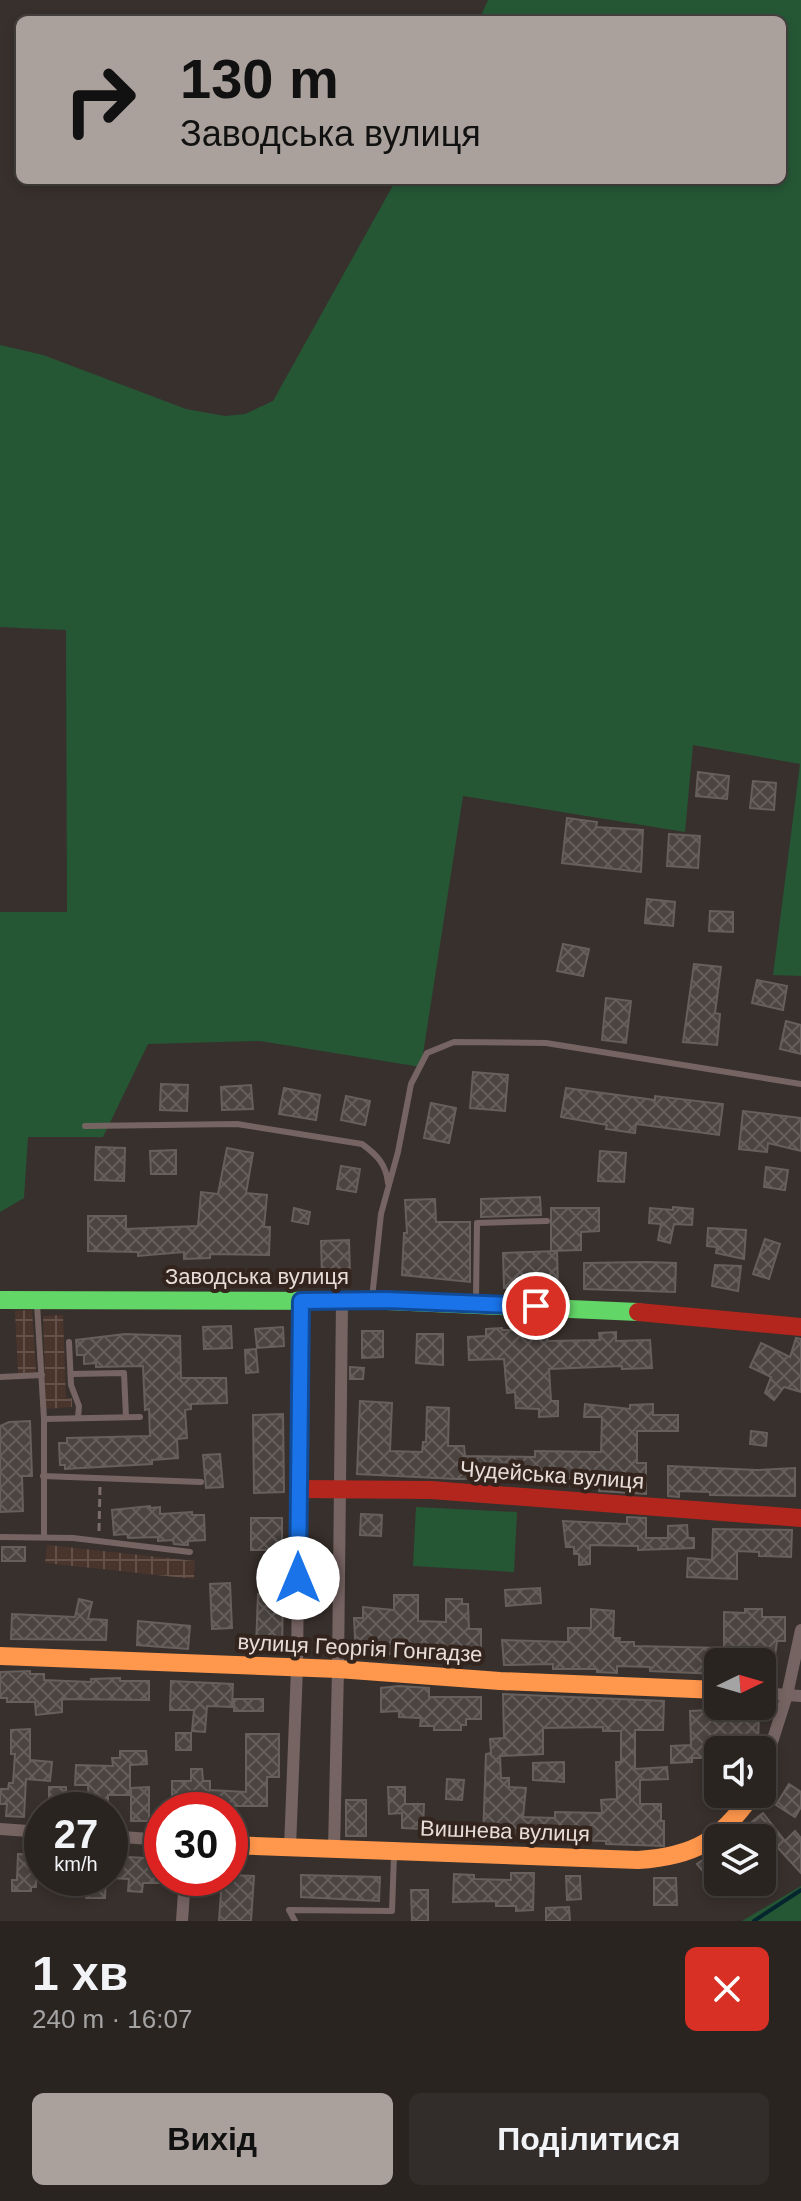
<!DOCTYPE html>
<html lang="uk">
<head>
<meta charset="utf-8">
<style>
	:root { --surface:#2a2421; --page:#322c2a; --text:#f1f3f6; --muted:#a5a4a5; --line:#46413f; --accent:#aaa09c }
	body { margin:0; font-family:Helvetica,sans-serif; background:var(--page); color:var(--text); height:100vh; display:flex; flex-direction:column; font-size:30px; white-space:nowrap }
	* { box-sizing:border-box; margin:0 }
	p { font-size:26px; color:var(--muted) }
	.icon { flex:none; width:44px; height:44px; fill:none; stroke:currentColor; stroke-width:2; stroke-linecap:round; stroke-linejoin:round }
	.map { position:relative; height:1921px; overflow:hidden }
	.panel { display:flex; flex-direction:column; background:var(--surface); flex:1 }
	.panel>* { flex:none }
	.top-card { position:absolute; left:16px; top:16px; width:770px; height:168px; border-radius:12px; box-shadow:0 4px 12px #0003,0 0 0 2px var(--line); background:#aaa09c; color:#111; overflow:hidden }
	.needle { width:52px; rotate:85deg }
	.buttons { position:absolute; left:704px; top:1648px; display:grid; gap:16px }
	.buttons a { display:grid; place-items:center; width:72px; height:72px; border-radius:12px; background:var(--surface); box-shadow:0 4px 12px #0003,0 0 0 2px var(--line); font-size:40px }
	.speed { position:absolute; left:24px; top:1792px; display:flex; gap:16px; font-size:40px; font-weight:700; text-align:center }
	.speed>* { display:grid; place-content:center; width:104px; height:104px; border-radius:50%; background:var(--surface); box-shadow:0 4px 12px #0003,0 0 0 2px var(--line); line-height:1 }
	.speed small { font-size:20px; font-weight:400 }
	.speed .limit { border:12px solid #d22; background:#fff; color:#111 }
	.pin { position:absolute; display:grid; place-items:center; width:68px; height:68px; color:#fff; margin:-34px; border:4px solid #fff; border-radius:50%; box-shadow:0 2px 8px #0007 }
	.me { position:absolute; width:88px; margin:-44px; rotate:0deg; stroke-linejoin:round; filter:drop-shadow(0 0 6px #0008) }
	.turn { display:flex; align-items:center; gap:28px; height:168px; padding:0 32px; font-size:36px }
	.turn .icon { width:104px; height:104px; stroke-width:2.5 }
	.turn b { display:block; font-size:56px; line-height:68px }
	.round { display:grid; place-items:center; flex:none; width:84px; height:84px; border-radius:12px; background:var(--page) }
	.headline { display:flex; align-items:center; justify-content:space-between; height:136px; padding:0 32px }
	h1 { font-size:48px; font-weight:800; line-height:60px }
	.cta { display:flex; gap:16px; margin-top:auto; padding:16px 32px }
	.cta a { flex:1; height:92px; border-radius:12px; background:var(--accent); color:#111; font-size:32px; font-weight:800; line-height:92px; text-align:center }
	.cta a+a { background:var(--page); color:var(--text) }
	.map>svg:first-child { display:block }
	.industrial { fill:url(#industrial-grid) }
	.garden { fill:#255735 }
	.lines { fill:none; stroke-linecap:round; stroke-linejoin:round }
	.stream { stroke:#05262e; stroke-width:4 }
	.building { fill:url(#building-cross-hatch); stroke:#675f5c; stroke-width:2; fill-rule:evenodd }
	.path { stroke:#796c6a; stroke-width:3; stroke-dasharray:8 4; stroke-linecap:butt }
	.lane { stroke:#766462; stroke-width:6 }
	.street { stroke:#766462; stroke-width:12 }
	.fast { stroke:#63d668; stroke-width:18 }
	.slow { stroke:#ff974d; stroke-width:18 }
	.jam { stroke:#b3261e; stroke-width:18 }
	.route-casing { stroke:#114b97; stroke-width:20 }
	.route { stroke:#1a73e8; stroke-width:14 }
	.labels { text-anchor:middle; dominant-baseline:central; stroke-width:8; stroke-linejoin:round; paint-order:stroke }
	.street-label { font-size:22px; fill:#e7dcd8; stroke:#33241d }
</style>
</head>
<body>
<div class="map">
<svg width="801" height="1921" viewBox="0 0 801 1921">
	<defs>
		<pattern id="industrial-grid" width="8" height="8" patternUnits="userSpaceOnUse" patternTransform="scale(2)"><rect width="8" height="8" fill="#4a352c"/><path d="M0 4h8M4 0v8" fill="none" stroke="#64524a"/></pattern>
		<pattern id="building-cross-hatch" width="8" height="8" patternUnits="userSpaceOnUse" patternTransform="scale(2)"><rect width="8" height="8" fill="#4b4441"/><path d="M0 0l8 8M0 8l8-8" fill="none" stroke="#655e5c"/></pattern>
	</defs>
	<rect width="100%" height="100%" fill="#38302c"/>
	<g class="industrial">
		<polygon points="32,1310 36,1372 18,1373 15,1311"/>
		<polygon points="63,1315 66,1398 72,1398 72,1407 46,1409 43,1316"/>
		<polygon points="47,1545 195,1561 194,1579 45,1563"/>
	</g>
	<g class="garden">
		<polygon points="488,0 801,0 801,976 773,975 800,764 693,745 685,832 463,796 421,1067 260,1041 148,1044 103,1137 28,1137 24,1198 0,1212 0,912 67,912 66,630 0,627 0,345 43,355 186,409 225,416 245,414 273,401 396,180 782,180 782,20 479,20"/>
		<polygon points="416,1507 517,1512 514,1572 413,1566"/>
		<polygon points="801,1886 801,1921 742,1921"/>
	</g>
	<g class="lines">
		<polyline class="stream" points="754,1921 801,1890"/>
	</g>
	<g class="building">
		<polygon points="698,772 729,776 727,799 696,796"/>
		<polygon points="753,781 776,783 774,810 750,808"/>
		<polygon points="567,818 597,822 596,827 643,830 641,872 562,863"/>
		<polygon points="669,834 700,836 698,868 667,866"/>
		<polygon points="647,899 675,902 673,926 645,923"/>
		<polygon points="710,911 733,912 733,932 709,931"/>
		<polygon points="563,944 589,949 583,976 557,971"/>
		<polygon points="694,964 721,967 715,1013 720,1014 717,1045 683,1042"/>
		<polygon points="757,980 787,986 783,1010 752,1003"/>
		<polygon points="606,998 631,1001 626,1043 602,1040"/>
		<polygon points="786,1021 801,1025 801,1054 780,1049"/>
		<polygon points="473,1072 508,1075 505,1111 470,1108"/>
		<polygon points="161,1084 188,1085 187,1111 160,1110"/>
		<polygon points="251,1085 253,1109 222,1110 221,1087"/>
		<polygon points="284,1088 320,1095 316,1120 279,1114"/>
		<polygon points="566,1088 655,1100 655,1096 723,1104 719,1135 636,1124 635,1133 606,1129 607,1125 561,1117"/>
		<polygon points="346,1096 370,1101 365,1125 341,1120"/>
		<polygon points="431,1103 456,1108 449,1143 424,1138"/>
		<polygon points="743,1111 801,1118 801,1151 768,1143 767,1152 739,1149"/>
		<polygon points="96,1147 125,1148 124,1181 95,1180"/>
		<polygon points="227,1148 253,1153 246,1193 267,1195 264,1227 270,1227 269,1255 210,1254 210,1258 184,1259 184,1252 138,1256 138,1252 88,1251 88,1216 126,1216 126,1229 198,1226 201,1192 218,1194"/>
		<polygon points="176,1150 176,1174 151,1174 150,1151"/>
		<polygon points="600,1151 626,1153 624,1182 598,1181"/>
		<polygon points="341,1166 360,1169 356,1192 337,1189"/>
		<polygon points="766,1167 788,1170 785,1190 764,1187"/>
		<polygon points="540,1197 541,1215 481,1217 481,1199"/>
		<polygon points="435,1199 436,1222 470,1222 470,1282 402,1275 404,1233 407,1233 405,1200"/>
		<polygon points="673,1207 693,1209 692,1225 674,1224 670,1243 658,1240 661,1224 649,1223 650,1208 673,1210"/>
		<polygon points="294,1208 310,1212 308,1224 292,1221"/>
		<polygon points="551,1208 599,1208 599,1231 581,1232 581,1250 551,1251"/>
		<polygon points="708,1228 746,1230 744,1259 716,1253 717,1247 707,1246"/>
		<polygon points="765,1239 780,1244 769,1279 753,1274"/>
		<polygon points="349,1240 350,1275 322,1276 321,1241"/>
		<polygon points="557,1251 558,1287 504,1288 503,1253"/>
		<polygon points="646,1262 676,1263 675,1292 584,1289 584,1263"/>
		<polygon points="715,1265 741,1266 738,1291 712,1286"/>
		<polygon points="231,1326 232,1348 204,1349 203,1327"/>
		<polygon points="283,1327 284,1346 257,1348 255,1329"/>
		<polygon points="502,1328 502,1330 530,1330 530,1338 547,1337 548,1341 600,1340 599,1333 616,1332 616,1341 650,1340 652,1368 622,1369 622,1366 549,1369 551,1401 558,1401 558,1416 539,1417 539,1409 516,1408 515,1392 507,1393 504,1359 469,1360 468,1337 486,1336 486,1329"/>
		<polygon points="362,1331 383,1331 383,1357 362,1358"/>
		<polygon points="125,1334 180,1336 181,1378 226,1378 227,1403 191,1404 191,1409 185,1410 187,1438 177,1439 178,1458 152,1460 152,1464 65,1469 65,1465 60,1465 59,1443 67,1443 67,1438 150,1436 149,1409 145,1410 143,1366 96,1367 96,1363 84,1364 84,1355 77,1355 76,1340"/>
		<polygon points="417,1334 443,1334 443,1365 416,1363"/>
		<polygon points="796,1338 801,1339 801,1392 784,1387 774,1400 765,1393 771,1377 750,1367 761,1343 790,1357"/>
		<polygon points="256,1349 258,1372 246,1373 245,1350"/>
		<polygon points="350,1367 364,1368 363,1379 350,1379"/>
		<polygon points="360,1401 392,1403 390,1451 422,1452 423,1442 426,1442 427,1407 449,1408 448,1446 464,1446 465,1456 535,1457 535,1451 601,1452 602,1417 584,1417 585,1404 630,1409 630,1405 653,1404 653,1415 678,1415 678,1431 637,1431 637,1463 646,1463 646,1494 599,1491 599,1486 554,1485 554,1480 508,1482 508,1478 457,1479 357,1474"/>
		<polygon points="283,1414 284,1492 254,1493 253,1415"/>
		<polygon points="30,1421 32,1476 22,1476 23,1511 0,1512 0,1426 9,1422"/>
		<polygon points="751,1431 767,1433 766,1446 750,1444"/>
		<polygon points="220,1454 223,1487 206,1488 203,1455"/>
		<polygon points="668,1466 757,1470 795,1468 795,1496 710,1495 710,1492 679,1491 679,1497 668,1496"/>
		<polygon points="150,1506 150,1508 160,1507 160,1514 192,1512 192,1515 204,1515 205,1540 188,1541 188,1545 185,1545 174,1544 173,1540 158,1541 158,1537 128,1538 127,1534 114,1535 112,1510"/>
		<polygon points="361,1514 382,1515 381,1536 360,1535"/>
		<polygon points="627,1517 646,1518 646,1538 668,1538 668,1526 687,1525 688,1538 694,1538 694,1548 638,1550 638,1546 590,1545 590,1564 579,1565 579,1554 574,1554 574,1547 566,1547 563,1521 627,1524"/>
		<rect x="251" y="1518" width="31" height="32"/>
		<polygon points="713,1529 792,1530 791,1557 759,1556 759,1552 737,1551 737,1579 687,1577 688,1558 712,1560"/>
		<rect x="2" y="1547" width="23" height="14"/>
		<polygon points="230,1583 232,1628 212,1629 210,1584"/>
		<polygon points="540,1588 541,1603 506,1606 505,1590"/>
		<polygon points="258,1594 283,1595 282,1647 256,1647"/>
		<polygon points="394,1595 418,1595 418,1621 446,1622 446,1599 462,1599 462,1604 468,1604 469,1629 481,1629 481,1661 455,1662 455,1659 403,1657 403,1653 356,1657 354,1618 363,1618 363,1607 394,1610"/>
		<polygon points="79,1599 92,1602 88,1619 107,1620 106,1640 11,1639 12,1614 75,1617"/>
		<polygon points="591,1609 614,1611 613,1638 620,1638 619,1642 634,1642 634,1646 724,1648 724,1612 745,1613 745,1609 762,1609 762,1617 785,1617 785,1641 777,1641 771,1685 762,1684 762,1662 718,1662 718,1674 650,1671 650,1667 617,1666 617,1673 597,1672 597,1669 553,1669 553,1664 504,1665 502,1640 568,1642 568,1628 591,1628"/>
		<polygon points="138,1621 190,1626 188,1649 137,1645"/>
		<polygon points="30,1671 30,1674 44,1674 44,1680 91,1682 91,1679 120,1678 120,1681 149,1681 149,1700 62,1699 62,1712 36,1715 35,1702 7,1702 7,1698 0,1698 0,1672"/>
		<polygon points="171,1681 233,1684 232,1707 207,1706 205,1732 192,1731 194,1710 170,1710"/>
		<polygon points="399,1686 429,1688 429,1697 481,1697 481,1719 466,1719 466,1725 461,1725 461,1730 434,1730 434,1726 420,1726 421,1718 399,1717 399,1711 381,1712 381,1688"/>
		<path d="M503,1694L664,1701L663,1730H635V1769L667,1767L668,1779L640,1780V1804H661V1821H664V1846L606,1844V1841L483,1838L486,1754L491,1753L490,1739L504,1738ZM603,1727V1731H621V1762H616L617,1799L601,1800L602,1813L555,1812V1818L523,1817L526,1788L509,1787V1778H501L500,1756L543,1754V1728Z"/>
		<rect x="234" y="1699" width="29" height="12"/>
		<polygon points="710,1710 710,1714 759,1715 758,1742 718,1741 718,1758 692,1758 692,1762 671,1763 671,1746 691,1745 690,1711"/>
		<polygon points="30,1729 30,1760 52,1762 50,1781 26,1779 24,1817 6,1816 7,1804 0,1804 0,1789 8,1789 9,1783 13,1783 15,1754 11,1754 11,1730"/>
		<rect x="176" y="1733" width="15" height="17"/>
		<polygon points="246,1734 279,1734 279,1777 267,1777 267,1806 222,1806 222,1810 172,1810 172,1781 191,1781 191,1769 202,1769 203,1781 210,1781 210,1790 246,1792"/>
		<polygon points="120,1751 146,1751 147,1764 130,1765 130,1795 108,1795 108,1810 89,1810 88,1785 75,1785 76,1765 113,1766 112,1758 120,1758"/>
		<polygon points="564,1762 564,1782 533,1780 533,1763"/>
		<polygon points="447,1779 464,1780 462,1800 446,1799"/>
		<polygon points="789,1784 801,1792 801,1807 795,1817 776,1805"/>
		<rect x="49" y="1787" width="17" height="23"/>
		<polygon points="149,1787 149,1821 131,1821 131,1788"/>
		<polygon points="388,1787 405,1787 405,1804 424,1804 423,1829 402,1828 402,1813 389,1814"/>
		<rect x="346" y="1800" width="20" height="36"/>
		<polygon points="763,1813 785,1841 795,1831 801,1838 801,1873 778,1848 762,1862 762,1838 748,1838 742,1830"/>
		<polygon points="718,1849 718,1890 697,1864"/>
		<polygon points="18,1854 37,1855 36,1887 31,1887 31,1891 12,1891 12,1880 17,1880"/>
		<polygon points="110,1856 162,1859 162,1883 143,1883 142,1892 128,1891 129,1879 110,1878"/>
		<polygon points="511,1873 534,1873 533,1910 516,1911 516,1906 496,1906 496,1901 453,1902 454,1874 474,1875 474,1879 511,1880"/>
		<polygon points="230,1875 254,1876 251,1921 219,1921 222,1878 230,1878"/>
		<polygon points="301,1875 380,1877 379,1901 301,1897"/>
		<polygon points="566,1876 580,1876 581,1899 567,1900"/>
		<polygon points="87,1878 106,1878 105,1898 86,1898"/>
		<polygon points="654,1878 676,1878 677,1905 654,1905"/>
		<polygon points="411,1890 428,1890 428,1921 412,1921"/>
		<polygon points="569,1907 570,1921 546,1921 546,1908"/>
	</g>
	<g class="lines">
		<polyline class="path" points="99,1531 100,1487"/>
		<g class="lane">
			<path d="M85,1126L237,1124L362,1144C377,1155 386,1164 388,1183"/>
			<polyline points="372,1298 381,1214 398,1152 411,1084 427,1053 454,1042 546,1043 801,1084"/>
			<polyline points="476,1300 477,1223 547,1221"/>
			<polyline points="37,1304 44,1419 44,1536"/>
			<polyline points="69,1342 71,1385 79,1406 78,1418"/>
			<polyline points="71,1374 124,1373 126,1417"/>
			<polyline points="0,1377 42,1375"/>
			<polyline points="44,1419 140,1417"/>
			<polyline points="43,1476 201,1482"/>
			<polyline points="0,1537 73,1538 190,1552"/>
			<polyline points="295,1921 289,1910 392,1911 394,1855"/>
		</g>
		<g class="street">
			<polyline points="762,1693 801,1696"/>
			<polyline points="762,1774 787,1695 801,1630"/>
			<polyline points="0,1829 42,1832"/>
			<polyline points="110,1836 162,1840"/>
			<polyline points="290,1848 297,1668 301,1301"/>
			<polyline points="334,1850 338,1669 342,1300"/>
			<polyline points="182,1921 185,1878"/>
		</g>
		<polyline class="fast" points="0,1300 387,1301 638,1312"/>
		<g class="slow">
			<polyline points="0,1656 338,1669 500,1681 718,1690"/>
			<path d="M230,1845L638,1860C696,1856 719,1841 753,1794"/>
		</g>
		<g class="jam">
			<polyline points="638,1312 801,1327"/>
			<polyline points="298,1489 431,1490 801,1518"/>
		</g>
	</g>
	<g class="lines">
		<defs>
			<polyline id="route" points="298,1578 301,1301 386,1300 536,1306"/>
		</defs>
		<use href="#route" class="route-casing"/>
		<use href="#route" class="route"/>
	</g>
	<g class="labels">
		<g class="street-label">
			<text x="257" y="1276">Заводська вулиця</text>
			<text transform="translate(552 1475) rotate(4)">Чудейська вулиця</text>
			<text transform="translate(360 1648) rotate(3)">вулиця Георгія Гонгадзе</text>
			<text transform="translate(505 1831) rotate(2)">Вишнева вулиця</text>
		</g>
	</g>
</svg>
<div class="buttons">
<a><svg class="needle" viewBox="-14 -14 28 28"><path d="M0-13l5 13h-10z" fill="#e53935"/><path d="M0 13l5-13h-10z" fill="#a5a4a5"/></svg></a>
<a><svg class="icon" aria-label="sound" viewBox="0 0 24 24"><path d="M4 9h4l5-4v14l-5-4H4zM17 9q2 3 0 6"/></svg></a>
<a><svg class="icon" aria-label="layers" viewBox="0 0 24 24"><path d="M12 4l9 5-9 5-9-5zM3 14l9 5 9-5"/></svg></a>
</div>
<div class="speed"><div>27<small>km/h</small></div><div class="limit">30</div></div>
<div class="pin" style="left:536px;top:1306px;background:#d93025"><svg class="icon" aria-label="arrive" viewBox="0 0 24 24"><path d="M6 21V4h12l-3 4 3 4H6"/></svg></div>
<svg class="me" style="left:298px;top:1578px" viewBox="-20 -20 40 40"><circle r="19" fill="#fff"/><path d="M0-13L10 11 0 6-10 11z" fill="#1a73e8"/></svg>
<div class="top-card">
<div class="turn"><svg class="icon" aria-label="right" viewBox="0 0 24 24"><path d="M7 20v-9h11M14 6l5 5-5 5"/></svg><div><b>130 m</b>Заводська вулиця</div></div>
</div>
</div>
<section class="panel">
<div class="headline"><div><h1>1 хв</h1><p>240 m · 16:07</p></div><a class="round" style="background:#d93025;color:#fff"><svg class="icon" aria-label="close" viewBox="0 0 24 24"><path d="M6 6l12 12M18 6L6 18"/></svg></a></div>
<div class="cta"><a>Вихід</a><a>Поділитися</a></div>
</section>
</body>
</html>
